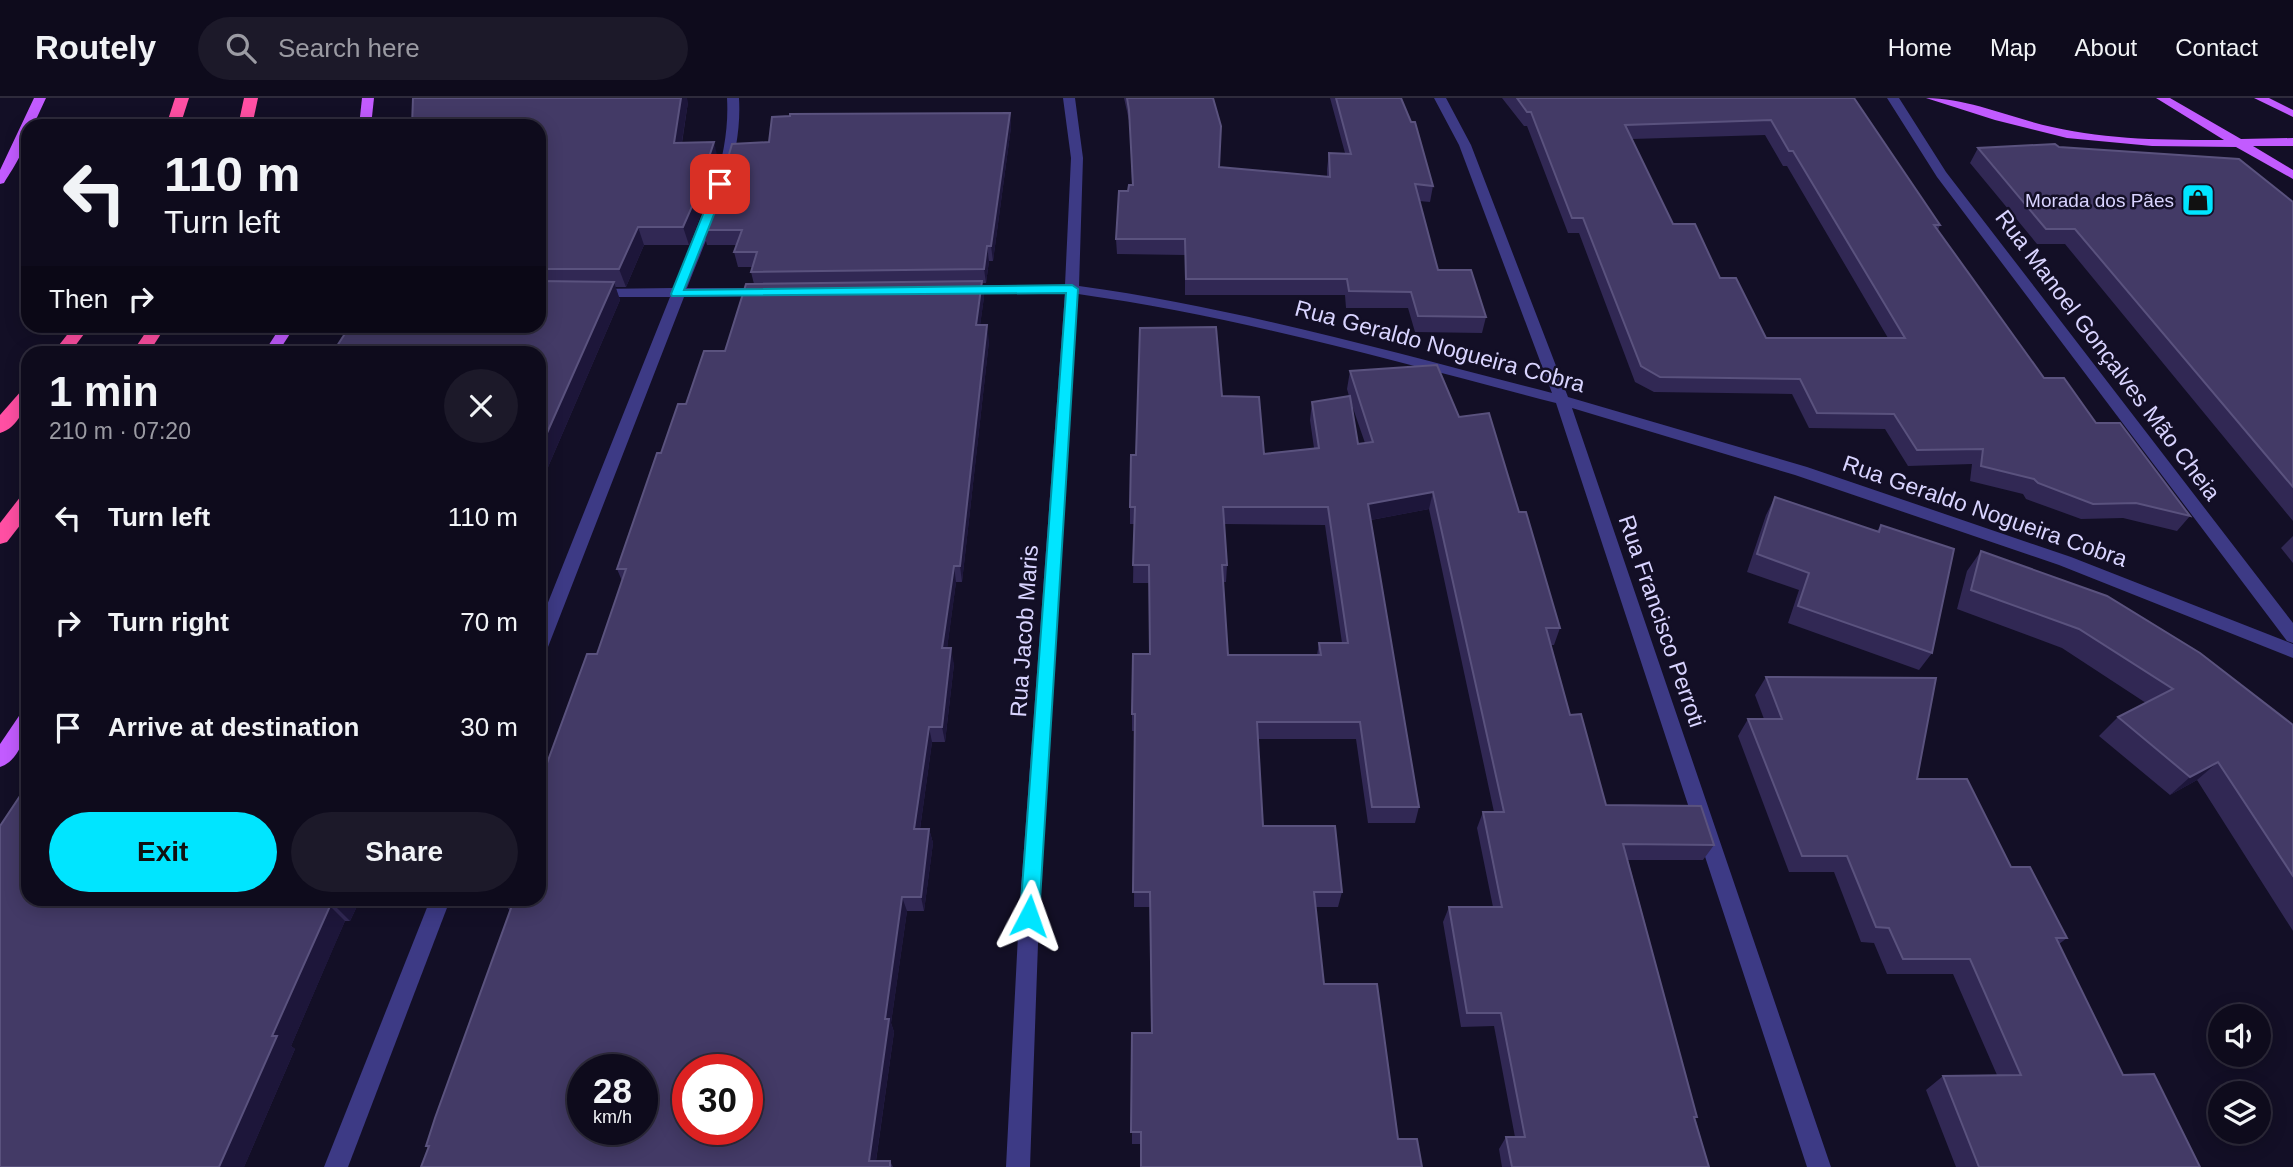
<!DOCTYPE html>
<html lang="en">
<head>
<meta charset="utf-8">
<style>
	:root { --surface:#0e0b1c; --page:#1c1929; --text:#f1f3f6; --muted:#9b9ba3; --line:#2e2b3b; --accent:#00e5ff }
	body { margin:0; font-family:Arial,sans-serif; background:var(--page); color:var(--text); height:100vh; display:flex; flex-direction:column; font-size:26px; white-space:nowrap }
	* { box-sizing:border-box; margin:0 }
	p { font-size:23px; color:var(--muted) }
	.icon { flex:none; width:38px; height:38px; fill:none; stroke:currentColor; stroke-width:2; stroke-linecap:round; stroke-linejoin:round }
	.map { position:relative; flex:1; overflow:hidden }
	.side { position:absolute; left:21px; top:248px; width:525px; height:560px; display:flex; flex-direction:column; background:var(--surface); border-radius:21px; box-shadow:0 4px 18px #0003,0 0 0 2px var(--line) }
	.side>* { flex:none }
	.hud { position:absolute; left:21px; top:21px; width:525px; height:214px; border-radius:21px; box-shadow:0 4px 18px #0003,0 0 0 2px var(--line); background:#0e0b1c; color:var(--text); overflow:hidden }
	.fabs { position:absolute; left:2208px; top:906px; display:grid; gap:14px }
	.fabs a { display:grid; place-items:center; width:63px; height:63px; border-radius:50%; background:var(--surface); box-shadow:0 4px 18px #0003,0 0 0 2px var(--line); font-size:35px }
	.speed { position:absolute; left:567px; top:956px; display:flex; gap:14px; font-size:35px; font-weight:700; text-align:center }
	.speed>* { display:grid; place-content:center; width:91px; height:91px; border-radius:50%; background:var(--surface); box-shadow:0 4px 18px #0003,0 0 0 2px var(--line); line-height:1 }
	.speed small { font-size:18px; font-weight:400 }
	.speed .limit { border:10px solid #d22; background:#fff; color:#111 }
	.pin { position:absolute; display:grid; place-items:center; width:60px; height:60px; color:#fff; margin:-30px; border-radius:14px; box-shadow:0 4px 10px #0006 }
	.me { position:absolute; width:77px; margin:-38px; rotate:4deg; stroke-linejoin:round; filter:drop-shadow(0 0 5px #0008) }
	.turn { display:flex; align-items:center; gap:24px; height:147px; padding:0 28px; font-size:32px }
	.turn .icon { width:91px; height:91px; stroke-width:2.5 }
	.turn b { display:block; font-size:49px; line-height:60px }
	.then { display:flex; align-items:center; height:66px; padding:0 28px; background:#0003; gap:14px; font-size:26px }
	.round { display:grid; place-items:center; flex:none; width:74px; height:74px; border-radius:37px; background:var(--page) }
	.headline { display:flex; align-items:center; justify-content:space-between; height:119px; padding:0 28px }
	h1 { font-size:42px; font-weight:700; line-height:52px }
	.action { display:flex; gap:14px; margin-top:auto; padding:14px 28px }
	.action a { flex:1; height:80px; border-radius:42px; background:var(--accent); color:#111; font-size:28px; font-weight:700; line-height:80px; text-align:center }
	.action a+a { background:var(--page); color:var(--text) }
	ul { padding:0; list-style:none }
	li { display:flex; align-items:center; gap:21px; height:105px; padding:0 28px }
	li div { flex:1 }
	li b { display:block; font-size:26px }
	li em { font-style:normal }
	header { display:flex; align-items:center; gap:42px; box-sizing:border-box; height:98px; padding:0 35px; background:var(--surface); border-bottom:2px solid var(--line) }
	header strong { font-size:33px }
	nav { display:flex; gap:38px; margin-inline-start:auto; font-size:24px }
	.search { width:490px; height:63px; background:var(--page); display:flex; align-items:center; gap:18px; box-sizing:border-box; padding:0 24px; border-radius:38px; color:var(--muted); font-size:26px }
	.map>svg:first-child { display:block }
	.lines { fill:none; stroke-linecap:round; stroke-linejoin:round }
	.minor { fill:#3d3a85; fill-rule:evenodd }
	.major { fill:#c25bff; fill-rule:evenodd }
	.highway { fill:#ff4fa3; fill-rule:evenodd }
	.wall { fill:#312854; fill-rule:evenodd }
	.shaded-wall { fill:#1d163a }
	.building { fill:#433a66; stroke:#5a527e; stroke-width:2; fill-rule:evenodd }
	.route { fill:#00e5ff; stroke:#0095a6; stroke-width:2 }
	.labels { text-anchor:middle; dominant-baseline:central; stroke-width:5; stroke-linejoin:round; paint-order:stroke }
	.far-poi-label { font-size:19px; fill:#d9d4ff; stroke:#130f26; text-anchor:end }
	.street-label { font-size:23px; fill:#d9d4ff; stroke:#130f26 }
</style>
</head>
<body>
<header>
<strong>Routely</strong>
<div class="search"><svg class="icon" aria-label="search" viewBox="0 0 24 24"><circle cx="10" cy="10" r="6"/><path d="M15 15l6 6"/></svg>Search here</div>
<nav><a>Home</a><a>Map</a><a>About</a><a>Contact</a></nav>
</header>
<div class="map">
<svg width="2293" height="1069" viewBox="0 0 2293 1069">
	<rect width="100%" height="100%" fill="#130f26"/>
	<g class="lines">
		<g class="minor">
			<path d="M727,0H739C743,66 710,130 687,190H766L773,194L766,198L684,199L548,549L545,554L539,556V527L670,199H595L588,195L595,191L673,190C698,130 731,67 727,0Z"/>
			<path d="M1063,0H1075L1083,60L1079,188C1239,210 1395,255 1552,295L1459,47L1434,0H1446L1471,47L1568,299L1807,369L2071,459L2293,546V560L2059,467L1795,377L1572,310L1831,1069H1807L1556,305C1397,264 1241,219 1078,196L1039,818L1030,1069H1006L1019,818L1065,195H959L952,191L959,187H1065L1071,60Z"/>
			<polygon points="1887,0 1899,0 1946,74 2293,525 2293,545 2287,543 1937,79"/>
			<polygon points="430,802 450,802 348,1069 324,1069"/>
		</g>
		<g class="major">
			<path d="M34,0H46L33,28H28C28,49 15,67 4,85L0,86V72Z"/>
			<polygon points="362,0 374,0 371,28 359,28"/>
			<path d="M1926,0C1968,0 2011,20 2052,29C2109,42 2167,42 2224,42L2156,0H2170L2241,41L2293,40V48H2253L2293,72V81L2236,49L2152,48L2067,40L1995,22Z"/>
			<polygon points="2254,0 2269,0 2293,12 2293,19"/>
			<polygon points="281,228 295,228 277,256 263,256"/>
			<path d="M28,613C28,632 21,662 0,669V646L21,615Z"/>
		</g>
		<g class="highway">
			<polygon points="175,0 189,0 180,28 166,28"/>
			<polygon points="244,0 258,0 252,28 238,28"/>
			<polygon points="74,228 90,228 69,256 52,256"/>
			<polygon points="150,228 166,228 148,256 131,256"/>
			<path d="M28,290C28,307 18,330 0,335V317L22,292Z"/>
			<polygon points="28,396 28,417 7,444 0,446 0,425 21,398"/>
		</g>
	</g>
	<g class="wall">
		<polygon points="1124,0 1213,0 1219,69 1327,79 1327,71 1329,55 1345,55 1330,0 1401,0 1433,88 1430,104 1419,103 1438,172 1486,219 1482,235 1415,234 1408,210 1346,210 1345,197 1185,197 1185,157 1117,156 1116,141 1128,93 1132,87 1130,27"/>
		<path d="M1502,0H1854L1940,127L1938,132L2044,280L2096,325L2190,418L2177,433L2123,420L2081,421L2026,401L2023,396L1970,383L1972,366L1908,368L1885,331L1809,330L1792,296L1654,294L1635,284L1579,135H1568L1527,28H1524ZM1765,37L1783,68H1787L1888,240H1766L1720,180L1673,126L1632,41Z"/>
		<polygon points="688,4 682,45 718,61 699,121 689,147 644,147 626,189 615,189 620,202 539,390 539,256 333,254 539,228 539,28"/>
		<polygon points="1010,15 1011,29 993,163 989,163 986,185 982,185 984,199 980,227 989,243 962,484 956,484 947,550 954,566 945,644 932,644 920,731 929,731 933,745 924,813 907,813 891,925 894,934 876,1063 890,1063 893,1069 421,1069 428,1050 426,1048 510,813 502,802 597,556 622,483 617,471 661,355 686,306 725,253 754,186 751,174 752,169 738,169 734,154 736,147 707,147 703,132 769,44"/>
		<polygon points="2059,49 2293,104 2293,423 2065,146 2037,146 1970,65 1978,50"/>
		<path d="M1350,273L1459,319L1519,414L1560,530L1554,547H1551L1570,617L1606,707L1714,747L1703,762H1628L1697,1019L1695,1020L1709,1069H1502L1499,1051L1506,1039H1515L1494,928L1461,929L1443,824L1449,809H1493L1477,730L1483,714H1494L1429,411L1371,422L1419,709L1415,725H1368L1356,641H1258L1263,728L1342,794L1338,809H1316L1141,1046H1132V935H1151L1150,809H1134L1135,633H1132V616L1150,556L1149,485H1133L1134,426H1130V409L1136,357L1222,298L1264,356L1314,350L1310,322L1312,304L1349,298L1347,291ZM1350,301L1357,322L1365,345L1358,346ZM1224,426L1325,427L1342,545H1319L1317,557H1228L1223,484H1226L1227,467Z"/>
		<polygon points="1775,399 1877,433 1881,427 1932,555 1919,572 1788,525 1799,492 1747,474 1766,417"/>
		<polygon points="2293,438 2293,465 2281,450"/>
		<polygon points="1981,453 2293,627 2293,833 2197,682 2170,697 2099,638 2118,619 2146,605 2062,550 1957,511 1967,473"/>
		<polygon points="1766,579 1917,681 2011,769 2067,840 2059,846 2123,977 2200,1069 1956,1069 1926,992 1943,978 1997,977 1953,876 1887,876 1874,845 1861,844 1834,774 1789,774 1738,638 1748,621 1764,621 1755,597"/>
		<polygon points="28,802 360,802 350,823 345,823 334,848 291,948 295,951 244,1069"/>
	</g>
	<g class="shaded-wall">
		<polygon points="681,0 687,0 688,4 679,62 674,45"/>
		<polygon points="1010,15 1011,29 993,163 991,148"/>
		<polygon points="714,44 718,61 699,121 689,147 683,129"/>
		<polygon points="638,129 644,147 626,189 619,171"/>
		<polygon points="987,148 989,163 986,185 984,171"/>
		<polygon points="982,183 984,199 978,243 976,227"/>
		<polygon points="614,184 620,202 539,390 539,353"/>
		<polygon points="987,227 989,243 962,484 960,468"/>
		<polygon points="1433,394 1429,411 1365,423 1368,406"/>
		<polygon points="954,468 956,484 945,566 942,550"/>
		<polygon points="951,550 954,566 945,644 942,629"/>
		<polygon points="929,629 932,644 918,745 914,731"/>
		<polygon points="2218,664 2197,682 2170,697 2190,679"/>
		<polygon points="929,731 933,745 924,813 921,799"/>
		<polygon points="902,799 907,813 891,925 894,934 875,1069 869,1063 885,921"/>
		<polygon points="337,802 360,802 350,823 335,808"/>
		<polygon points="330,808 345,823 291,948 295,951 244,1069 219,1069 272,938"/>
	</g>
	<g class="building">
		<polygon points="413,0 681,0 674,45 714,44 694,104 683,129 638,129 619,171 539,171 539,28 412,28"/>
		<polygon points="1127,0 1213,0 1221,28 1219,69 1330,79 1329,55 1351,56 1336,0 1401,0 1411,24 1415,24 1433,88 1415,86 1438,172 1471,172 1486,219 1418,218 1411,194 1349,193 1347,181 1186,181 1185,141 1116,141 1119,93 1128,93 1129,87 1133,87 1129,12"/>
		<path d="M1517,0H1854L1940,127H1934L2044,280H2064L2096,325H2120L2190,418L2136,405L2093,406L2038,385L2034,381L1981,368L1983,351L1917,352L1894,316L1817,315L1800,281L1660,279L1641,268L1583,120H1572L1531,14H1527ZM1771,22L1789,53H1793L1905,240H1766L1736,180H1720L1695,126H1673L1625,27Z"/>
		<polygon points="1010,15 991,148 987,148 984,171 751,174 757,154 734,154 742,132 703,132 721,84 732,46 769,44 772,19 790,18 790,16"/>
		<polygon points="2055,46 2059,49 2239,61 2293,104 2293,389 2075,131 2046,131 1978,50"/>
		<polygon points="539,183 614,184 539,353 539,256 313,256 314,254 333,254 350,228 539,228"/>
		<path d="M982,183L976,227H987L960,468H954L942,550H951L942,629H929L914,731H929L921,799H902L885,921H889L869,1063H890V1069H421L429,1048H426L435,1020L514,802H502H539V687L587,556H597L626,471H617L657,355H661L678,306H686L704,253H725L746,186ZM583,971H642V1031H583ZM688,971H747V1031H688Z"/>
		<path d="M1216,229L1222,298L1259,299L1264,356L1319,350L1312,304L1350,298L1358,346L1373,344L1350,273L1437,267L1459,319L1489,315L1519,414H1526L1560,530H1546L1570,617L1581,616L1606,707L1701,708L1714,747L1623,746L1697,1019H1694L1709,1069H1512L1506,1039H1525L1501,915H1467L1449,809H1502L1483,714H1504L1433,394L1368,406L1419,709H1372L1360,624H1257L1263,728H1335L1342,794H1314L1324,886H1377L1398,1041H1417L1422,1069H1141V1034H1131L1132,935H1152L1150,794H1133L1135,616H1132L1133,556H1150L1149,467H1133L1135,409H1130L1131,357H1136L1140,230ZM1223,409H1328L1348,545H1319L1321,557H1228L1222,467H1227Z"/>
		<polygon points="1775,399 1879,434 1881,427 1954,451 1932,555 1798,508 1809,475 1757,456"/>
		<polygon points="1981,453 2107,498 2200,555 2293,627 2293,778 2218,664 2190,679 2118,619 2173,591 2079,531 1971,492"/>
		<polygon points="1766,579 1936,580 1917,681 1967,681 2011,769 2030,769 2067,840 2056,840 2123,977 2154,976 2200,1069 1979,1069 1943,978 2021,977 1970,861 1903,861 1889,830 1876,829 1847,758 1802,758 1748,621 1782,621"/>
		<polygon points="22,695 28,695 28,802 337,802 335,808 330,808 272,938 277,938 219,1069 0,1069 0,728"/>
	</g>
	<polygon class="route" points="716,84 726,86 684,192 1072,187 1078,191 1039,818 1036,824 1029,827 1022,824 1020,818 1066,195 672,198 671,196"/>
	<defs>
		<symbol id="shop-square" viewBox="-11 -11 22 22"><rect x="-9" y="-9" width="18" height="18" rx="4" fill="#00e5ff" stroke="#130f26"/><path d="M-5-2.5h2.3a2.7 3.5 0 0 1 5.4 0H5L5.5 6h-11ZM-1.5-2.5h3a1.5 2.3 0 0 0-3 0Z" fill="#111"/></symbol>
	</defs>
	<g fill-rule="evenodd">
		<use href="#shop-square" x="2179" y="83" width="38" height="38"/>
	</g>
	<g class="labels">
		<g class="far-poi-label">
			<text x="2174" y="102">Morada dos Pães</text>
		</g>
		<g class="street-label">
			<text transform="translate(1440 248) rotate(15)">Rua Geraldo Nogueira Cobra</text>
			<text transform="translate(2108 257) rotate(53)">Rua Manoel Gonçalves Mão Cheia</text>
			<text transform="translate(1985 413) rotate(19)">Rua Geraldo Nogueira Cobra</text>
			<text transform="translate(1662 523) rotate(71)">Rua Francisco Perroti</text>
			<text transform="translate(1024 533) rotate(-86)">Rua Jacob Maris</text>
		</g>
	</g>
</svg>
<div class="fabs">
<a><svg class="icon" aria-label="sound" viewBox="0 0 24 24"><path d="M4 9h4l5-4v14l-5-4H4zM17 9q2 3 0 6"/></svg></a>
<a><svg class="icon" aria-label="layers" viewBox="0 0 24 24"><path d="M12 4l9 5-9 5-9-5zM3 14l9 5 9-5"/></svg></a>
</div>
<div class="speed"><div>28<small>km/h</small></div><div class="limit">30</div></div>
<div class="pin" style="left:720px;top:86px;background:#d93025"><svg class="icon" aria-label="arrive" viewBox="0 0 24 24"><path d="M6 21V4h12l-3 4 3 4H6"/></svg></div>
<svg class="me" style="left:1029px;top:818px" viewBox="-20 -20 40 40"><path d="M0-17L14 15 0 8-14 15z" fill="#00e5ff" stroke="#fff" stroke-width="4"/></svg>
<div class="hud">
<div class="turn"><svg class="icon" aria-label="left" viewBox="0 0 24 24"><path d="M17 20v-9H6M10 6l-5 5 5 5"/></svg><div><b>110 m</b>Turn left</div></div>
<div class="then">Then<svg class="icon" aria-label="right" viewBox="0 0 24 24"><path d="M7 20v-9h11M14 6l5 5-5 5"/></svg></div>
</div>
<section class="side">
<div class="headline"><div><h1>1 min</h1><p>210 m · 07:20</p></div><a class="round"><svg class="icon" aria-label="close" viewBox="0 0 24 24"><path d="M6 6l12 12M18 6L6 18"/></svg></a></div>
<ul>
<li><svg class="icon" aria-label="left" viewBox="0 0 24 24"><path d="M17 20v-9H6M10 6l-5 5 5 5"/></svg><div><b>Turn left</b></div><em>110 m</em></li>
<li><svg class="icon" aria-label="right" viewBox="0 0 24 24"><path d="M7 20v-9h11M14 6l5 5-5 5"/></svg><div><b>Turn right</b></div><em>70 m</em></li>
<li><svg class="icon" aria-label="arrive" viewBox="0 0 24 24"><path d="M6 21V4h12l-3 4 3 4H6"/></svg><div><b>Arrive at destination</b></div><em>30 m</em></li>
</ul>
<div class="action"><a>Exit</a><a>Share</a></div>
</section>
</div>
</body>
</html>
